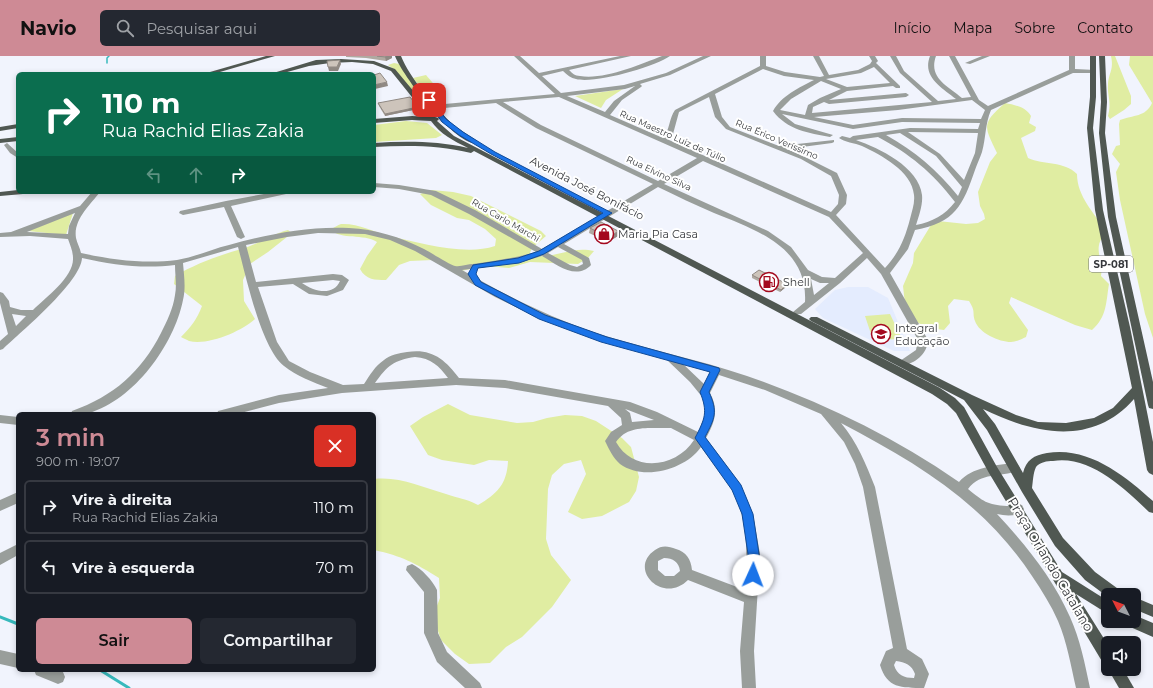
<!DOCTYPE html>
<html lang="pt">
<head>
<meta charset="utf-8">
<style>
	:root { --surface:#171b24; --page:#242831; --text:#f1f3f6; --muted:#9ea1a6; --line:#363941; --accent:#ce8a95 }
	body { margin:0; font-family:Montserrat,sans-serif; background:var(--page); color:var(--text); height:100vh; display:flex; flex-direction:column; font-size:15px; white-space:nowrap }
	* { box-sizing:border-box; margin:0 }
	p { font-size:13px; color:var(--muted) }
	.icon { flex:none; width:22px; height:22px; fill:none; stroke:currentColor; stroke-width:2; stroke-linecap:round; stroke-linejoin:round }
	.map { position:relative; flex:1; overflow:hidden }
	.drawer { position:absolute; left:16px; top:356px; width:360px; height:260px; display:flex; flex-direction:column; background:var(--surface); border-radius:6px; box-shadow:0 2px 6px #0003 }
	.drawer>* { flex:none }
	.guide { position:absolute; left:16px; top:16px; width:360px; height:122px; border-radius:6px; box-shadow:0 2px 6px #0003; background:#0b6e4f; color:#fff; overflow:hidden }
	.needle { width:26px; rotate:312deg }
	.fabs { position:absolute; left:1101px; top:532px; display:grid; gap:8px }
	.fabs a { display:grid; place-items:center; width:40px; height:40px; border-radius:6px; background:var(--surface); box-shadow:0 2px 6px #0003; font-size:20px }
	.pin { position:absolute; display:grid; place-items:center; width:34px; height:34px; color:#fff; margin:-17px; border-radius:8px; box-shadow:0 2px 6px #0006 }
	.me { position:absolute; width:44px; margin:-22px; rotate:2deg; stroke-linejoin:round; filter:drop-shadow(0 0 3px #0008) }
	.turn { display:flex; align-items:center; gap:14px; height:84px; padding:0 20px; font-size:18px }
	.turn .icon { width:52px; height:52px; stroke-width:2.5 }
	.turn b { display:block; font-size:28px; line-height:34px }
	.lanes { display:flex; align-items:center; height:38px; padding:0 20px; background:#0003; justify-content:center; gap:20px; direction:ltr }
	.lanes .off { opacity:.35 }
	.round { display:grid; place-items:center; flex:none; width:42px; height:42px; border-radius:6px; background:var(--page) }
	.headline { display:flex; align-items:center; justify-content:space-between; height:68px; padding:0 20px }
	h1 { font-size:24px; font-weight:600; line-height:30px; color:var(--accent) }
	.action { display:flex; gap:8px; margin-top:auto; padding:8px 20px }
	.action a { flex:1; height:46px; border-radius:6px; background:var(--accent); color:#111; font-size:16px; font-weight:600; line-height:46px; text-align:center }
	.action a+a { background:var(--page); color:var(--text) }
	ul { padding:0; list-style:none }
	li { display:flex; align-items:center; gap:12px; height:54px; margin:0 8px 6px; padding:0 12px; border:2px solid var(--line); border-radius:6px }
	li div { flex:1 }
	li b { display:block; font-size:15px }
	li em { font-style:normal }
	header { display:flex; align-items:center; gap:24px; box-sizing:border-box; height:56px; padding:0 20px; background:var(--accent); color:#111 }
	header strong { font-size:19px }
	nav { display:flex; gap:22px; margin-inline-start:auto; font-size:14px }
	.search { width:280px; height:36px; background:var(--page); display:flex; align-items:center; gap:10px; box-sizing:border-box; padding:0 14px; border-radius:6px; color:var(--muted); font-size:15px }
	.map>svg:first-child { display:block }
	.built { fill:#e4ecfe }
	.green { fill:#e0eda2 }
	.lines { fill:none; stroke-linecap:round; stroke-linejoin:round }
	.stream-far1 { stroke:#37b9bc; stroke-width:1.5 }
	.stream { stroke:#37b9bc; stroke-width:3 }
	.minor { fill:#999e9b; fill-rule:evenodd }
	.major { fill:#505852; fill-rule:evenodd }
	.wall { fill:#b0a9a1 }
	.shaded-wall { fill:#908983 }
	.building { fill:#cdc4bb; stroke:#908983 }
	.route { fill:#1a73e8; stroke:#114b97 }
	.labels { text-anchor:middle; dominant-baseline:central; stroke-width:4; stroke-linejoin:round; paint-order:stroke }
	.far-street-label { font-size:9px; fill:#36383c; stroke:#fff }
	.shield { fill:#fff; stroke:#727476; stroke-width:1 }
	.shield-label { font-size:10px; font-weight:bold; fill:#36383c }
	.street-label { font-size:11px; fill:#36383c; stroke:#fff }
	.poi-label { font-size:11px; fill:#36383c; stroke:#fff; text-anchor:start }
	.near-street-label { font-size:13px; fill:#36383c; stroke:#fff }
</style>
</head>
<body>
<header>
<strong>Navio</strong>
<div class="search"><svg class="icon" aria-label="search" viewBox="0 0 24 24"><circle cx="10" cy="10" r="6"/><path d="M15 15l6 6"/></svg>Pesquisar aqui</div>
<nav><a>Início</a><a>Mapa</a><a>Sobre</a><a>Contato</a></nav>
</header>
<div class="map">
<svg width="1153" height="632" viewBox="0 0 1153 632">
	<rect width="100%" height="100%" fill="#f1f4fd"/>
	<polygon class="built" points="848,231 868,231 888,242 910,295 894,295 823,262 815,253 835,234"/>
	<g class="green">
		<path d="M1111,0H1115L1131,40V48L1124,54L1110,63L1108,60C1112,46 1107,40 1108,28C1109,16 1114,14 1111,0Z"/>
		<path d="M1130,0H1153V282L1145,258L1120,144L1116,116L1120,108L1112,98L1116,90L1120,89L1119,68L1120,64C1133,59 1146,61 1152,47L1129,9Z"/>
		<polygon points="394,7 399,8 440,61 433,61 395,14 388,9"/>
		<polygon points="426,19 438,33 425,36 413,22"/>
		<polygon points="623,33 606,44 601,52 575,40"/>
		<path d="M1005,47C1015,49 1026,51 1031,60L1029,67L1036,71L1035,75L1021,82L1028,102C1044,109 1064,105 1077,118C1077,140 1094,157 1106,175C1091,195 1104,201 1101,220L1109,228C1106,246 1107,261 1092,274L1075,269L1011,241L1009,247L1028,274L1026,281C1022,283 1016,286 1011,286C999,286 979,277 975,265C972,256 976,256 969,245L954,243L948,250L950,267L944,274L929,272L912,264L905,248L903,230L913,207L914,197L931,169L938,165L966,168L978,167L985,163L984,158L980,150L978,136L990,106L997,97C984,70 981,68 1005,47Z"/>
		<polygon points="406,65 427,67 442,79 436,82 374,86 374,69"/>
		<path d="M432,134L453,136L471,140L541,175L546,180L532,192L529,199C551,205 570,189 594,195L588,202L578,208L530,206L509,212L485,210L461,215L433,204L410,205L399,209L386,224C375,224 366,224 360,213L367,200L377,186C363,177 342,185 330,173C334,172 338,169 341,168C357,167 374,176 389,180C420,187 465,200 495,190L496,183L485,173L469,164L457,162L431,149L420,138Z"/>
		<polygon points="73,157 66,179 28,175"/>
		<path d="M288,174L292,177L268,196L250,208L243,224L244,245L255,263C242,275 208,290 189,285C187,284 183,282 181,281C191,271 197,263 202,250L174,228L175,220C197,207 220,199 245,192C260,187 272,178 288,174Z"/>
		<polygon points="890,258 902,283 873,284 865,260"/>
		<path d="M448,348L470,359L517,367L533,366L547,362L565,359L582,360L596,365L622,382L631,391L639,421L636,435L629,446L602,460L582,463L568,456L586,418L581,404L564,408L552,419L548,433L546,483L551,499L571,524L552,551L522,581L506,591L490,607L469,608L455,598L441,584L433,560L440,542L439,522C415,507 402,500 374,494V423C399,420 422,431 446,438C459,443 465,442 478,449C497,438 507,428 508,405L489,404L474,409L442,404L428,399L410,370L423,361Z"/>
	</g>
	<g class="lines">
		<polyline class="stream-far1" points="107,7 107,2 109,0"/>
		<g class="stream">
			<polyline points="0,561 18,568"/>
			<polyline points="100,614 129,632"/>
		</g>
		<g class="minor">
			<path d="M514,0H520L539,17L620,0H631L569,14C572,17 575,20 580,20C604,24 639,9 662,0H670C655,11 594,28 576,23C571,22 567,19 563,15L542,20L561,37L624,29L666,17L703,0H711L670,19L640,28L642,30L641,31L622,44L610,59L663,82C670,74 669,62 675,54L760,10V0H766V10L785,16L820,21L824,20L813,0H819L829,19L858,14L870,8L872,5L869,0H875L878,5L876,7L900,30V32H896L893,30L847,35L829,44L906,37L909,39L906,41L829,48L824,46L813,51L812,57L932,46L900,17L890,0H896L904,15L938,45L956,43C941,31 922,21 930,0H936C928,22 948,30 962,42L971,41L949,0H955L979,44L988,50L1069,14V0H1075V13L1095,14L1096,15L1093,17H1073L991,54C985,68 986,82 982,96C980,102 977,108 975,114C963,149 955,167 915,174L908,193L890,217L928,284C927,299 915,307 902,310L897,307L916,294L918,284L881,218L867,202L840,227L801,258H795L793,256L805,246C808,191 756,174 714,157C695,149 677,140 658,131L564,188L589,202L591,209C576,225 556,208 542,200L519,207L462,214C505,239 549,261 596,277C646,293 697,303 747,320C822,346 894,381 959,426C972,411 996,409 1014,407L1018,409L1020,412L1018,415C1000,421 981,416 968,433C983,445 987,449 1007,450C1013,450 1017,448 1022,449L1024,453L1022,457C1013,460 1006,460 997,458C1025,488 1053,522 1070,561C1080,583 1085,608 1090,632H1076C1071,610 1067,586 1058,565C1051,549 1042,535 1032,520C984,447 917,407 841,367C857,386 866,408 875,431L907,593L922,603L929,618L924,632C901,632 887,632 880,609L886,595L893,592L863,431L855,408L844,386L821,358L765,334L719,319L710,337C719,353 715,366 706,382L741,429L753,458L760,498L754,595L756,632H742L740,595L744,546L688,524C663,549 627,513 655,494C662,489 668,490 676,493C686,496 691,503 692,514L745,534C747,501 749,464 732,434C723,419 711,405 701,391C685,414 643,425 620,408C613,402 609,393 605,385L611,376L622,369L621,362L608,350L505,332L456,329L342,337L279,347L237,358H217L218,355L222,354L279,339L328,332C313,326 296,320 284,310C261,292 246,220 238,191L183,207C184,220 186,232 183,244C174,289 134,344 89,357C83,359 77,358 71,358L72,355C114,340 141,316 161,277C167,265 173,253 175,239C177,229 175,219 175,209C143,213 113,209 82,202C81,226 22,275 3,293L0,294V285L8,278L0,247V236L3,237L9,245L10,251L21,254H33C46,241 74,221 73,202C73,195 70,189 68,183L30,180L0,181V177L11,176L80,150L92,136H100C90,149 73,164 76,182C77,187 80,192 81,197C113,204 145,208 177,204C195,201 212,193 229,189C268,178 309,170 349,172C375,173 400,181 424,193C430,196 450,209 455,210C461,211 468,208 473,208C494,205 515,202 536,196L469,158L431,139L399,133L374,131V127L399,129L436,135L475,154L542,193L653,128L536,72L496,47L434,53L431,51L434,49L555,38ZM874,11L890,27L847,31L826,23L861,17ZM763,13L784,20L814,24C800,31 781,40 773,55C787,74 809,77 830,81L833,79L795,68L782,58L853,73L902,66L980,67L978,73L910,72L853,80L850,82L842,80L839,82C844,86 855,87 862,90C881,99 912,115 914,139C915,147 912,155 910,163C905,182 899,197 885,212L836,159L846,148L847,139L837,117L805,101L787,93L832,87L834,86V84L779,90L730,71L722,61L715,38ZM821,25L841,33L820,42L808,49L805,59L780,54L791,43ZM635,30L614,45L605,56L567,40L625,33ZM559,41L697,102L658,125L541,69L503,46ZM709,41L715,61L726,73L801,103L831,120L839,139L838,148L831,156L669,84L673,78L679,56ZM972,44L985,54L981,63L902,62L853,69L814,61L898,54ZM908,76L978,77L975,97L964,124L940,98ZM900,77L936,100L962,131L958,140C937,114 915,95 886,79ZM878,81C910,98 932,116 955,146C945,159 932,166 916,169C919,160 923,148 922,139C919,111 879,92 856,84ZM703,105L829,161L863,197L835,222L822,221L808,214L791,191L768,175L664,128ZM75,157L69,170L68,178L27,176ZM318,177L365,178L390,184L415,195L495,241L538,262L589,281L667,304L690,326L703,342L705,352V359L698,376L657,356L630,346L505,324L459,322C445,303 431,292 407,296C399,297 390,299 384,304C375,310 370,319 364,328L343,329L310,316L289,305L277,286L258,231L293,228L309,238L327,240L343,234L349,224L342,219L333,218L256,226L246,189L287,181ZM558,191L582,204L583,208L577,211L570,209L548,197ZM811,223L820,227H829L814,239ZM333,224L340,225C333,241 313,235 302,227ZM12,258L26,260L16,270ZM415,301C431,302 439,310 448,322L375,327C387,310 394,304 415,301ZM683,308L710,316L704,328ZM625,353L628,354L654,364L632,366L630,357ZM653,372H671L694,384C676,412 633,417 616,386C625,373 639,372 653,372ZM664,502C673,502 679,506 680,515L674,520H665L658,514V505ZM896,605C905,606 912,609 915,618L914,622C904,622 897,619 894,609Z"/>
			<polygon points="982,0 990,0 970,8 965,7"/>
			<polygon points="7,87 18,97 18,102 10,97 4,89"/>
			<polygon points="275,136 290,136 286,138 231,150 245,181 241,183 237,181 224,151 183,159 179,157 180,155 226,145"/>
			<polygon points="0,359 18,361 18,369 0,367"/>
			<polygon points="18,436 18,447 0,455 0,444"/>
			<polygon points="18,488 18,499 0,509 0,497"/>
			<path d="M412,508C421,512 433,525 437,534L438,577L447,596L480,627L482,632H465L437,606L424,577V536L406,514L407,510Z"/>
			<polygon points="0,594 18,598 18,612 0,608"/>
			<polygon points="34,614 58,614 63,616 65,621 63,626 58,628 36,619"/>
		</g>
		<g class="major">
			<polygon points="266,0 275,0 213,18 203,18"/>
			<path d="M395,0H401C409,21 439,57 456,71C463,76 470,80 477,85V87C456,91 402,19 395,0Z"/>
			<path d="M1090,0H1096V41L1093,72L1103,154L1130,271L1153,386V419L1149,417L1147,414L1134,343C1092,391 1034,378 983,353L995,368L1023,417C1026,404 1034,399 1047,397C1088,390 1124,419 1153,445V457L1149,456C1124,432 1090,399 1053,405C1047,405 1040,406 1036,411C1033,417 1033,426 1032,432L1063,482L1095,516L1121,535L1123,539H1108V541L1085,524L1055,490L1022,436L987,374L964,344L811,265L809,263L811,261H817L972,339L1016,359L1038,366L1066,367L1094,362L1113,352L1132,332L1095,154L1087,72L1090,41Z"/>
			<polygon points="1099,0 1105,0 1107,46 1105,77 1116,161 1153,326 1153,353 1149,352 1148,349 1108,161 1099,77 1101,46"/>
			<path d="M341,3L374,5L395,13L435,61L438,62L439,63L437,65L454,80L940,332L955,342L964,351L997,411L1062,516L1108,545V558L1076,538L1108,589V609L1103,607L989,417L956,357L947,348L932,338L474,95L471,97C439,89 407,89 374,91V87C406,85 437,85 468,92C454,85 440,78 431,65L412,64L374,67V63L412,60L428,61L391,15L373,8L352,6L330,7L309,10L280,18H270L316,4Z"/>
			<polygon points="18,68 18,72 0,75 0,71"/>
			<polygon points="18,81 18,85 0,87 0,83"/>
			<polygon points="18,134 18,136 27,136 23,138 0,140 0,136"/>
			<polygon points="1134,541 1153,549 1153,561 1134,553"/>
			<polygon points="1134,559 1153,567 1153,581 1128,570 1126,565 1134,565"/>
			<polygon points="1108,613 1123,613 1134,632 1119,632"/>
		</g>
	</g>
	<g class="wall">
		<polygon points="346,0 392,0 392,2 386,5 366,2 346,1"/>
		<polygon points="378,47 418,51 418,53 385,60 379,50"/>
		<polygon points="590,172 618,180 608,186 589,177"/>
		<polygon points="752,219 787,230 780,236 752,222"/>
	</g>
	<g class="shaded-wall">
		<polygon points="387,0 392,0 392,2 386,5 385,1"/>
		<polygon points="340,4 341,8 338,15 329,15 328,11"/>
		<polygon points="387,26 388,30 375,33 374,29"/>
		<polygon points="418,51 418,53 385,60 385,58"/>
		<polygon points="618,175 618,180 608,186 609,182"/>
		<polygon points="787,228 787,230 780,236 781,234"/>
	</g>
	<g class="building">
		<polygon points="377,0 387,0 385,1"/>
		<polygon points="340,4 337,11 328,11 327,5"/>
		<polygon points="380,17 387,26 374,29 374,19"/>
		<polygon points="410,41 418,51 385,58 378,47"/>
		<polygon points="601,166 618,175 609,182 590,172"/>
		<polygon points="759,214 787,228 781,234 752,219"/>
	</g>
	<path class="route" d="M427,43H431L446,63L463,76L495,96L612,157L544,198L519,207L478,212L476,218L481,226L545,259L607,281L719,312L720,314L709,336C718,356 715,362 705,381L741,429L753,458L759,498V519L757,523L753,525L749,523L747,519L748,498L742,458L732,434L695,382C705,363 708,356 700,336L710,316L601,286L539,263L475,229L468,218L473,209L518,202L539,195L603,157L491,98L459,79L442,66L426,44Z"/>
	<defs>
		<symbol id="shop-ring" viewBox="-11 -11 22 22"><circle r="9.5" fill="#fff" stroke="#a4091e" stroke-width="1.5"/><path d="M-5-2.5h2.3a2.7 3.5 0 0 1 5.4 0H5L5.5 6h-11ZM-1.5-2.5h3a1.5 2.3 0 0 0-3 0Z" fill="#a4091e"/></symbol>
		<symbol id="fuel-ring" viewBox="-11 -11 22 22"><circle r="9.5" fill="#fff" stroke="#a4091e" stroke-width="1.5"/><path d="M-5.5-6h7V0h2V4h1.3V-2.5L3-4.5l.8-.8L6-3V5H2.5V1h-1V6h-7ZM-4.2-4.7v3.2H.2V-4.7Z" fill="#a4091e"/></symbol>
		<symbol id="school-ring" viewBox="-11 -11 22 22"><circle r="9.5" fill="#fff" stroke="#a4091e" stroke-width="1.5"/><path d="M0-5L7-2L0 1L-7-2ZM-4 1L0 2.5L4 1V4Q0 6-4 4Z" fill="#a4091e"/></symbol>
	</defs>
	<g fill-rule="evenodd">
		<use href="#shop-ring" x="593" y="167" width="22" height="22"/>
		<use href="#fuel-ring" x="758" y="215" width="22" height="22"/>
		<use href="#school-ring" x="870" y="267" width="22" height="22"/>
	</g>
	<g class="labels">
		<g class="far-street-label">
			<text transform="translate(673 80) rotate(24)">Rua Maestro Luiz de Túlio</text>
			<text transform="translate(777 83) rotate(23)">Rua Érico Veríssimo</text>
			<text transform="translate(659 117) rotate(25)">Rua Elvino Silva</text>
			<text transform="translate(506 164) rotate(30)">Rua Carlo Marchi</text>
		</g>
		<rect class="shield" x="1089" y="200" width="44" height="16" rx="3"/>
		<g class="shield-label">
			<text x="1111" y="208">SP-081</text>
		</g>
		<g class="street-label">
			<text transform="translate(587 132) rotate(27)">Avenida José Bonifácio</text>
		</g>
		<g class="poi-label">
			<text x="618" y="178">Maria Pia Casa</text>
			<text x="783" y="226">Shell</text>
			<text x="895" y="272">Integral<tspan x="895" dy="13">Educação</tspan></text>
		</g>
		<g class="near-street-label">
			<text transform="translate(1051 508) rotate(59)">Praça Orlando Catalano</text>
		</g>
	</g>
</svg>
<div class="fabs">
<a><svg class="needle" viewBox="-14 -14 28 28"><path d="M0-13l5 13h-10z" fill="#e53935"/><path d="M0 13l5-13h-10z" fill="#9ea1a6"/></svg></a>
<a><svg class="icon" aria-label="sound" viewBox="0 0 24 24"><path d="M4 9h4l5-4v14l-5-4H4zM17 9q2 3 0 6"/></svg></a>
</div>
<div class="pin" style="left:429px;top:44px;background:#d93025"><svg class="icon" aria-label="arrive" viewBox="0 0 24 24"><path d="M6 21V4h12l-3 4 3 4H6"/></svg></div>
<svg class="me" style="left:753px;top:519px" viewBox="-20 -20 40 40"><circle r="19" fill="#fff"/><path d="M0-13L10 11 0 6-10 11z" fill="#1a73e8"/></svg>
<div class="guide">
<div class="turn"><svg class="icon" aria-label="right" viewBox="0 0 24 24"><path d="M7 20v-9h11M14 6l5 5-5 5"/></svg><div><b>110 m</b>Rua Rachid Elias Zakia</div></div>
<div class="lanes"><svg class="icon off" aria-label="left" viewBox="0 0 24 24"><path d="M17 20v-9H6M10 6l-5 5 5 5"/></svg><svg class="icon off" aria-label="ahead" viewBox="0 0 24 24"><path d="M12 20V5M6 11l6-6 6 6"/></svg><svg class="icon" aria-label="right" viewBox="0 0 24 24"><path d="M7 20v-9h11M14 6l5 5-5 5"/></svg></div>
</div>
<section class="drawer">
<div class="headline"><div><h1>3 min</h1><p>900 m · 19:07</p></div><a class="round" style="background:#d93025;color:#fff"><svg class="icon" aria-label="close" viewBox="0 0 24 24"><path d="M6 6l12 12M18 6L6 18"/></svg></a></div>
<ul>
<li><svg class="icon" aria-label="right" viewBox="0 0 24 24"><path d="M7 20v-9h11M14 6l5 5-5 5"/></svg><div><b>Vire à direita</b><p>Rua Rachid Elias Zakia</p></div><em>110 m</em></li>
<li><svg class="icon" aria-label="left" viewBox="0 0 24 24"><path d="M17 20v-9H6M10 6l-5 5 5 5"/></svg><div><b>Vire à esquerda</b></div><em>70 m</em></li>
</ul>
<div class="action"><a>Sair</a><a>Compartilhar</a></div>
</section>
</div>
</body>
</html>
